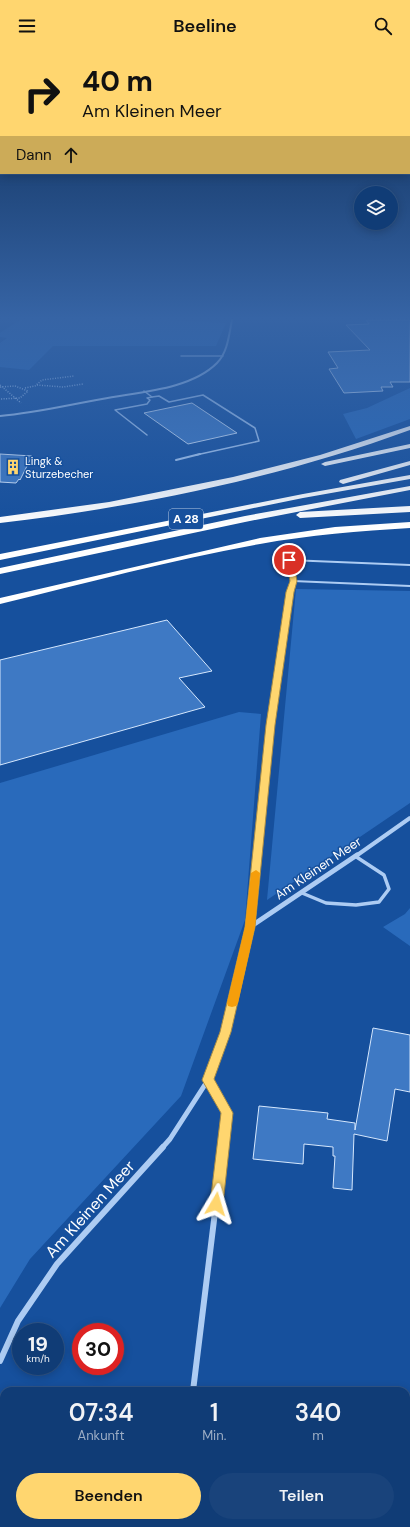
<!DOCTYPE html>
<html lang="de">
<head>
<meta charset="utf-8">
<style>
	:root { --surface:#103c76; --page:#19437b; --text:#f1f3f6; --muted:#9cadc5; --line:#305688; --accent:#ffd66f }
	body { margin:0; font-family:"DM Sans",sans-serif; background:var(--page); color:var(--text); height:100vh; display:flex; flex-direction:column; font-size:15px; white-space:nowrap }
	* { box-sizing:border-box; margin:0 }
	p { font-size:13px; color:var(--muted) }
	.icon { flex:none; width:22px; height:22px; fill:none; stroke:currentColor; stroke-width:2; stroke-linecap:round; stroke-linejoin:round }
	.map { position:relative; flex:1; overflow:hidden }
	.details { position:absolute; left:0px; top:1335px; width:410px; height:140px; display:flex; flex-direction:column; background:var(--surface); border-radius:12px 12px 0 0; box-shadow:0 2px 10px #0003,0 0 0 1px var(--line) }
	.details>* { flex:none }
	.hud { position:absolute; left:0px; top:0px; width:410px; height:122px; box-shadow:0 2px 10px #0003,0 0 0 1px var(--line); background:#ffd66f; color:#111; overflow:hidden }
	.tools { position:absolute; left:354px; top:134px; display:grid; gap:8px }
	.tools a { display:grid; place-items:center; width:44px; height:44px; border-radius:50%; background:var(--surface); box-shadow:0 2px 10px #0003,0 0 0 1px var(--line); font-size:20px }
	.speed { position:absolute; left:12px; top:1271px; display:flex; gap:8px; font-size:20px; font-weight:700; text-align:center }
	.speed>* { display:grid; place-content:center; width:52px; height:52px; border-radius:50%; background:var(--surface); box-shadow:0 2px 10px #0003,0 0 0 1px var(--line); line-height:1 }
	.speed small { font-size:10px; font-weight:400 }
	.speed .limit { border:6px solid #d22; background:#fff; color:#111 }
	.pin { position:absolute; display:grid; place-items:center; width:34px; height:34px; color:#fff; margin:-17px; border:2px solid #fff; border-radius:50%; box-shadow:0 1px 4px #0007 }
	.me { position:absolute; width:44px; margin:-22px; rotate:7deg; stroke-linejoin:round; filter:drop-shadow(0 0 3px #0008) }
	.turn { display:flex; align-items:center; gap:14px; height:84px; padding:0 16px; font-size:18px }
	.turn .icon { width:52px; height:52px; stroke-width:2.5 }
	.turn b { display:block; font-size:28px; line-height:34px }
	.then { display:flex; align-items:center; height:38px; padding:0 16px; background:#0003; gap:8px; font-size:15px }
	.eta { display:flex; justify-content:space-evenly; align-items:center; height:68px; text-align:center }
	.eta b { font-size:24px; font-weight:600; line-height:28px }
	.cta { display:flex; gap:8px; margin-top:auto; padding:8px 16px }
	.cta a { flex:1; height:46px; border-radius:24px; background:var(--accent); color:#111; font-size:16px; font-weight:600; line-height:46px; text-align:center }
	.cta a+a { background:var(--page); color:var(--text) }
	header { display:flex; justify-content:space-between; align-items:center; height:52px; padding:0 16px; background:var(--accent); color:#111; font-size:18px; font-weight:600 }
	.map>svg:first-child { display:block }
	.green { fill:#296abb }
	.building { fill:#3e79c4; stroke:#d5e7fd }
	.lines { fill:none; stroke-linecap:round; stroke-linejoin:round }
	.path-far1 { stroke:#adccf3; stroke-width:1.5; stroke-dasharray:1 1.5; stroke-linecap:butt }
	.path { stroke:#adccf3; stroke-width:4; stroke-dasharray:3 4.5; stroke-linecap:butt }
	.lane-far3 { stroke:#adccf3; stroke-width:1.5 }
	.lane-far2 { stroke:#adccf3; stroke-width:2 }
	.lane-far1 { stroke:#adccf3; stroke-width:3 }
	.lane { stroke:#adccf3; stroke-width:3.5 }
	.street-far3 { stroke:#adccf3; stroke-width:2 }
	.street-far2 { stroke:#adccf3; stroke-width:4 }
	.street-far1 { stroke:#adccf3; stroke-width:5 }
	.street { stroke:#adccf3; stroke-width:6 }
	.highway { fill:#fff; fill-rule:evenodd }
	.route { fill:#ffd66f; stroke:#a68b48 }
	.slow { fill:#f59e0b }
	.labels { text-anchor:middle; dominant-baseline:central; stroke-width:3; stroke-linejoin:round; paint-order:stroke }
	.far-poi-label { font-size:11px; fill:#fff; stroke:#16509d; text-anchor:start }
	.shield { fill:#16509d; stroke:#b9cae2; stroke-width:1 }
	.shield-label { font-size:12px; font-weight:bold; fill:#fff }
	.street-label { font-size:13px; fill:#fff; stroke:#16509d }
	.near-street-label { font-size:16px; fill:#fff; stroke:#16509d }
</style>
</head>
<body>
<header><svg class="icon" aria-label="menu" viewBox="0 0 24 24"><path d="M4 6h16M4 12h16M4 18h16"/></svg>Beeline<svg class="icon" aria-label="search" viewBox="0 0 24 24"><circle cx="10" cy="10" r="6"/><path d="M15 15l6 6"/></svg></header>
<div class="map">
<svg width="410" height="1475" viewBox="0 0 410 1475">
	<rect width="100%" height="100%" fill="#16509d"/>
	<g class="green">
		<polygon points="20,268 166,268 226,271 216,294 53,294 29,318 0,315 0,291 7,286 0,285 0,281"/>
		<polygon points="410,336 410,367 356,387 343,362 367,356"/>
		<polygon points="296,537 410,539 410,751 267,848"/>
		<polygon points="239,660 261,662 245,868 181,1044 30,1207 0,1256 0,731"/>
		<polygon points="410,856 410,894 383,875 405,862"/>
	</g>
	<g class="building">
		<polygon points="366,268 410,268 410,330 390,330 393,335 381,335 383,339 344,341 329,317 338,316 328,300 370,298 346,273 369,272"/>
		<polygon points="192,351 237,381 188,392 144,361"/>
		<polygon points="0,402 32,404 20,428 19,427 16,431 0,430"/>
		<polygon points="167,568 212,619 179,626 205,655 0,713 0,608"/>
		<polygon points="373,976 410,983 410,1040 395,1037 387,1089 354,1082 352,1138 333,1136 335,1104 333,1104 333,1095 304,1092 303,1112 253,1107 259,1054 328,1061 327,1067 355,1071 355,1078"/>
	</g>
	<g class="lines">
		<g class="path-far1">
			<polyline points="0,333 21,351"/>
			<polyline points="37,333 63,335 83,332"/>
			<polyline points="0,335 15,334 28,339 20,346 0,347"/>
			<polyline points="25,336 35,334 42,328 74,324"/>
		</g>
		<g class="path">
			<polyline points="259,1337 264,1339"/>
			<polyline points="406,1389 410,1390"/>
		</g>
		<g class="lane-far3">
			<polyline points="181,304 223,304"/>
			<polyline points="144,339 152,345 159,344 169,350 203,343 255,376 259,389 196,403"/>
			<polyline points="147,383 115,358 147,352 150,348 147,346 152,345"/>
		</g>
		<g class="lane-far2">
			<polyline points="176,408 200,402"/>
			<polyline points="293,529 410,534"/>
			<polyline points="285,578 293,529 289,508 410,513"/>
		</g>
		<polyline class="lane-far1" points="257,804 271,673 285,577"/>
		<g class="lane">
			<polyline points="302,841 326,851 356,853 379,850 389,837 384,823 355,804"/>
			<polyline points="250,875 258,803"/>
		</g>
		<path class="street-far3" d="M0,364C35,361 68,353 102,347C138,340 190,338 217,311C228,300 229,282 232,268"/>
		<polyline class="street-far2" points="356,804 410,766"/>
		<g class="street-far1">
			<polyline points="208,1028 227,1061 223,1096"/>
			<polyline points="162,1096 170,1087 208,1028 225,980 250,875 357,803"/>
		</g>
		<g class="street">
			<polyline points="0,1309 18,1269 57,1212 163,1095"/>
			<polyline points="193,1339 223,1095"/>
			<polyline points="175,1471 175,1475"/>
		</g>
		<g class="highway">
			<path d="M410,374V378C279,426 138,455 0,471V465L109,450L233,425L320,403Z"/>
			<polygon points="410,392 410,396 325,414 321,412 325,410"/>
			<polygon points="410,409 410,413 343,432 339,430 340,428"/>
			<polygon points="410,423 410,427 303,446 0,508 0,502 303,442"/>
			<polygon points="410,434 410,438 245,470 0,522 0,516 245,464"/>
			<polygon points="410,454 410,460 300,466 296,463 300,460"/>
			<path d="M410,470V476C360,479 309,483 260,492C172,508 86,531 0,552V546L260,486L335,475Z"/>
		</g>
	</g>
	<linearGradient id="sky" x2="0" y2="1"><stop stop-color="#0c2c56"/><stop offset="0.56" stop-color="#3664a5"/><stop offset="1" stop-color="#3664a5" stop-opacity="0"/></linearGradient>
	<rect width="410" height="475" fill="url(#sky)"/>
	<polygon class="route" points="289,505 293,508 297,529 294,540 275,673 255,875 231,980 214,1027 233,1061 223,1152 221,1156 216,1158 211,1156 210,1152 221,1061 202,1028 220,980 245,875 266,673 286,540 290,529 286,508"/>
	<polygon class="slow" points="256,818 260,821 255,875 238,951 236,954 232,955 228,954 227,951 245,875 251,821"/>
	<defs>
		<symbol id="building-bare" viewBox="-9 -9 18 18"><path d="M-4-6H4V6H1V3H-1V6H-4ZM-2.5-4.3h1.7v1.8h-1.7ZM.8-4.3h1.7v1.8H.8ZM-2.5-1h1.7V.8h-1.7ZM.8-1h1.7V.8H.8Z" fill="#ffd66f" stroke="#16509d" stroke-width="2.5" paint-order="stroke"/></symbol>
	</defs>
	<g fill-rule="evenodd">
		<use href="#building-bare" x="2" y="404" width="22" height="22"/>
	</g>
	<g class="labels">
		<g class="far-poi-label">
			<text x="25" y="409">Lingk &amp;<tspan x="25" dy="13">Sturzebecher</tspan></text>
		</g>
		<rect class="shield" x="169" y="457" width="34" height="20" rx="3"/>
		<g class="shield-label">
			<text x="186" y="467">A 28</text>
		</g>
		<g class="street-label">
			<text transform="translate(318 816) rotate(-34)">Am Kleinen Meer</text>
		</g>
		<g class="near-street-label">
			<text transform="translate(90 1157) rotate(-48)">Am Kleinen Meer</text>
		</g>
	</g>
</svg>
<div class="tools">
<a><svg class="icon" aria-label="layers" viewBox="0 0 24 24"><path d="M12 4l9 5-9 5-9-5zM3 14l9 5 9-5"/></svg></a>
</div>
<div class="speed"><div>19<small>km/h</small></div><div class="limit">30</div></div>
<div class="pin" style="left:289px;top:508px;background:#d93025"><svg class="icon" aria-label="arrive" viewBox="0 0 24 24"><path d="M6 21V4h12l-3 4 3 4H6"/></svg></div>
<svg class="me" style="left:216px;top:1152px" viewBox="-20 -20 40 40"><path d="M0-17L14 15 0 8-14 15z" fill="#ffd66f" stroke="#fff" stroke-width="4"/></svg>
<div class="hud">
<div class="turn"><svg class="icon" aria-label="right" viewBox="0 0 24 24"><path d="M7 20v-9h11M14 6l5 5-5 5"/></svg><div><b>40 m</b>Am Kleinen Meer</div></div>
<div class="then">Dann<svg class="icon" aria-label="ahead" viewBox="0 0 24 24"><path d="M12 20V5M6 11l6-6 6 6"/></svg></div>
</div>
<section class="details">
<div class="eta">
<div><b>07:34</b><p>Ankunft</p></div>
<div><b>1</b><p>Min.</p></div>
<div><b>340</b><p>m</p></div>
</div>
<div class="cta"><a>Beenden</a><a>Teilen</a></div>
</section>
</div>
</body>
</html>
